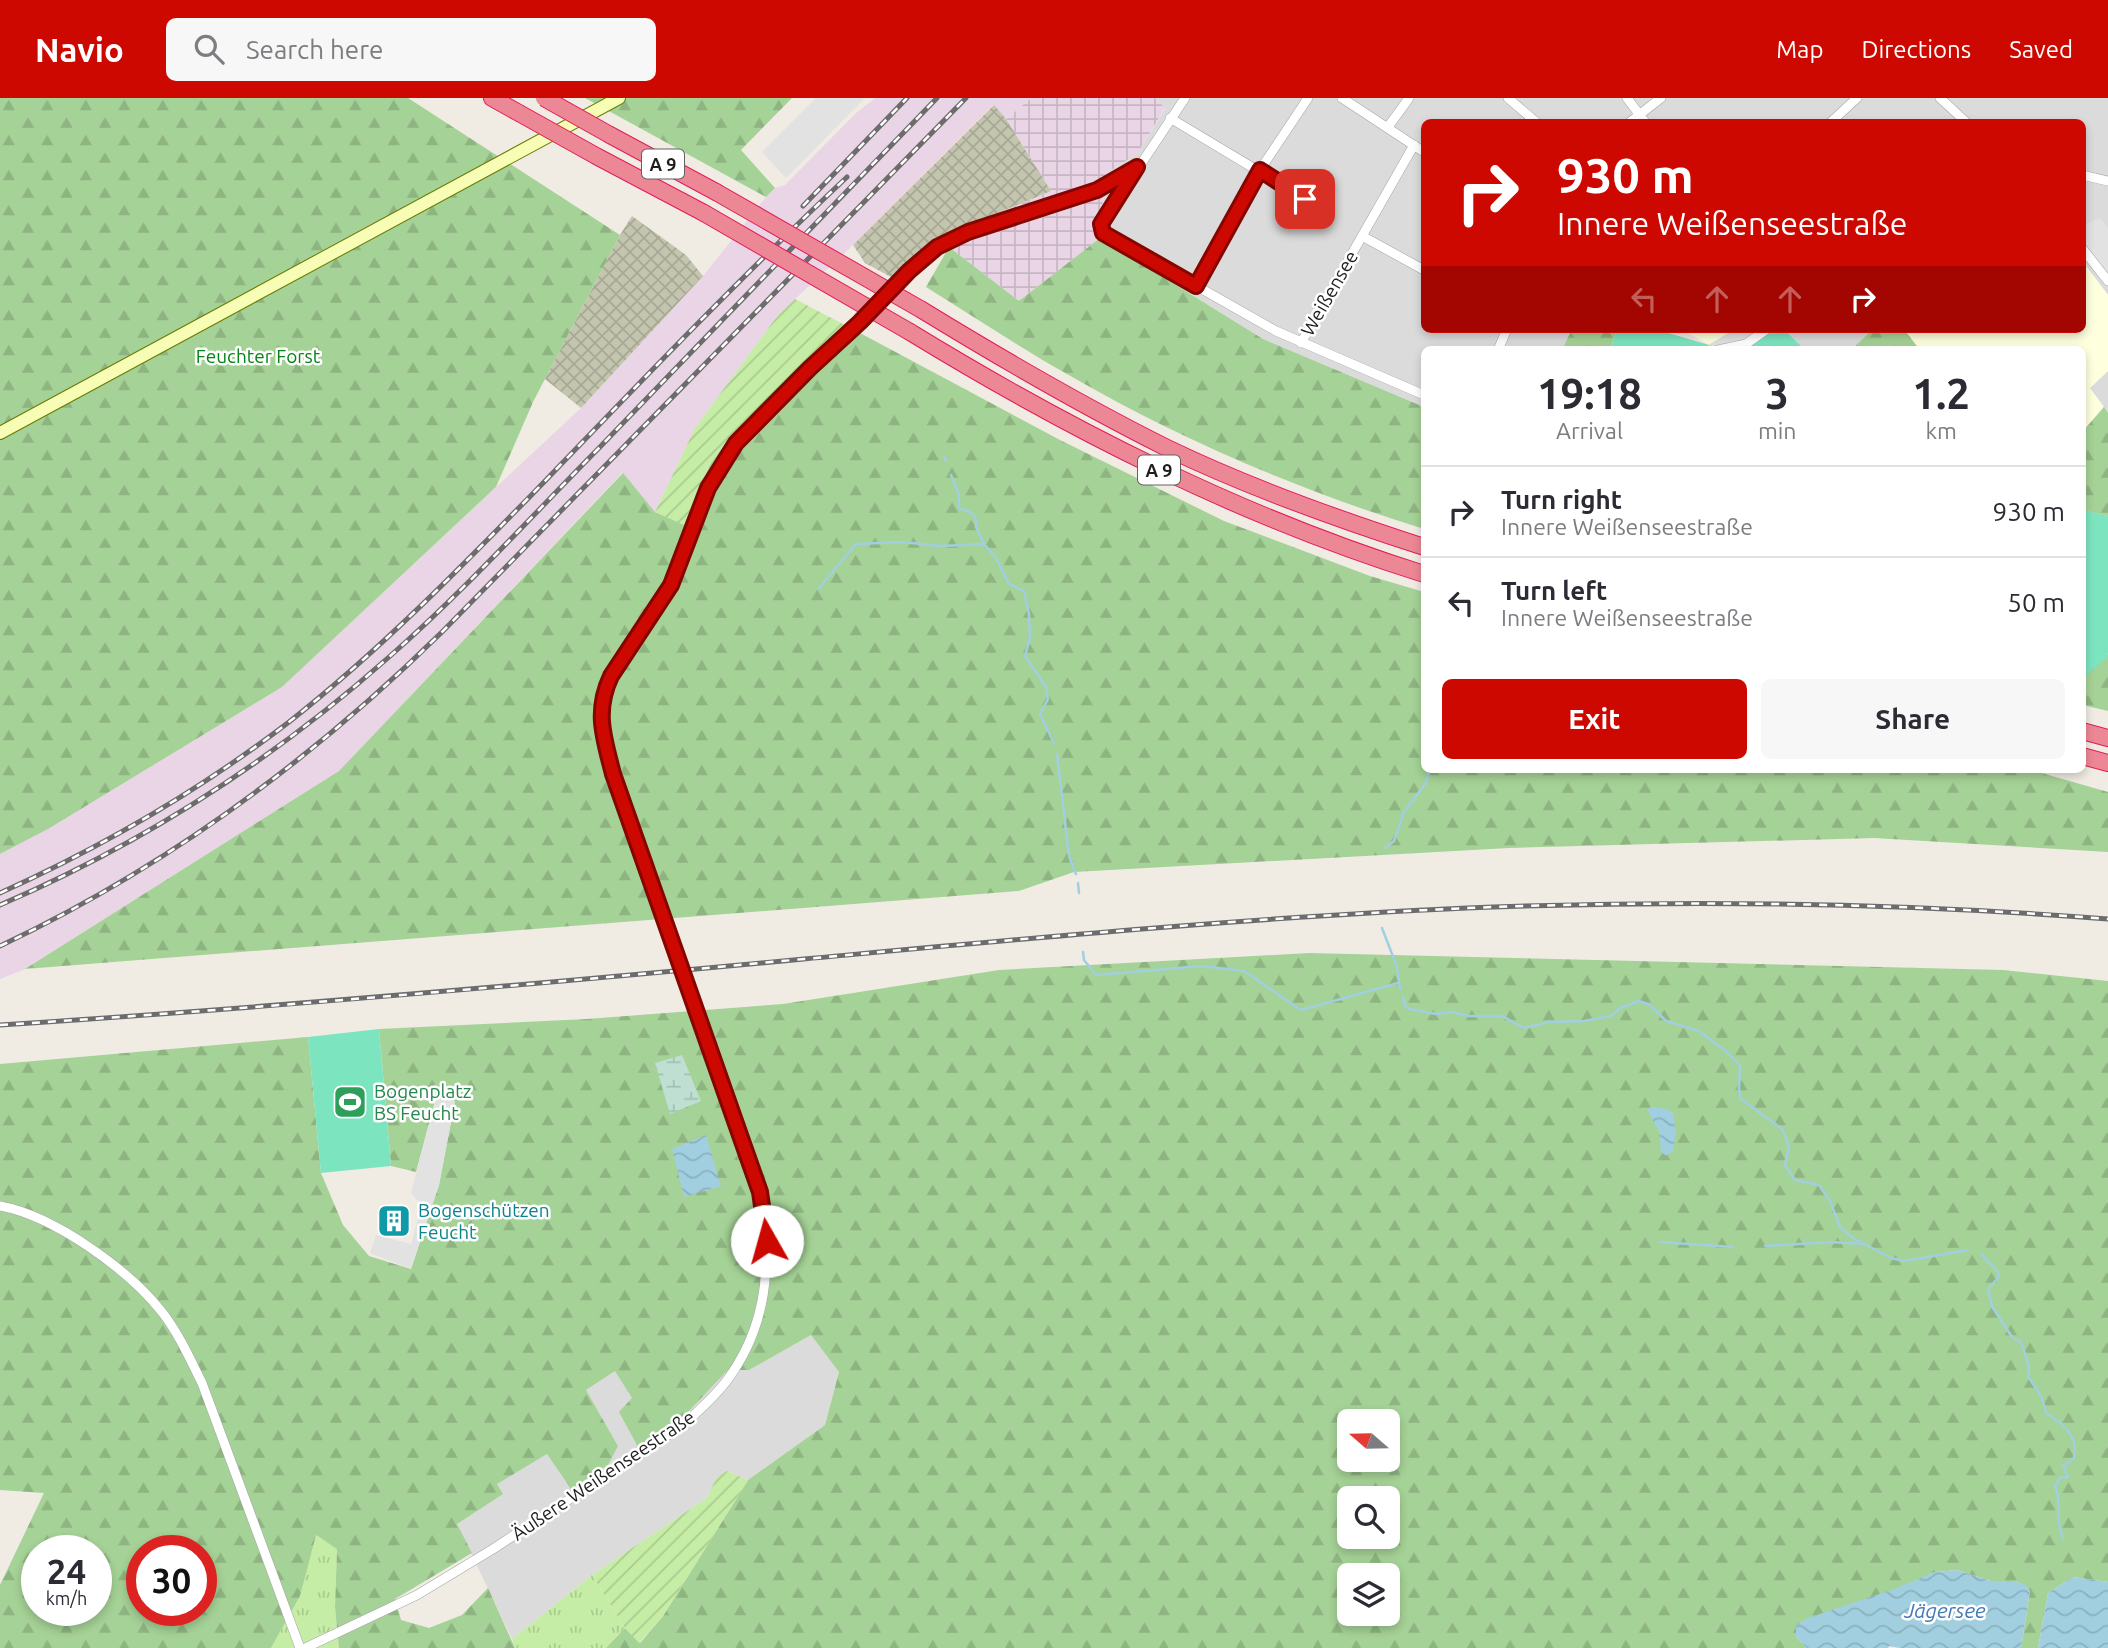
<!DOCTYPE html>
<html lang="en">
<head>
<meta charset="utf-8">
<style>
	:root { --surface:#fff; --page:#f7f7f7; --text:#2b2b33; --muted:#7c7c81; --line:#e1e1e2; --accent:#cc0800 }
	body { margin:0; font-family:Ubuntu,sans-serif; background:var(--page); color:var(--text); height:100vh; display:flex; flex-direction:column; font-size:26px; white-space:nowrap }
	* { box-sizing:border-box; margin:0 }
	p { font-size:23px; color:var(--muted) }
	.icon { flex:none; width:38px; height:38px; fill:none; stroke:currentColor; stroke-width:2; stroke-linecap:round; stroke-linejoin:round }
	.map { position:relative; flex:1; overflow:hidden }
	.sheet { position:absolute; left:1421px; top:248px; width:665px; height:427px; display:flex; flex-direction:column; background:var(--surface); border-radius:10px; box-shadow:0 4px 10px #0003 }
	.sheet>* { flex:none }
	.top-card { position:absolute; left:1421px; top:21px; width:665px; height:214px; border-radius:10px; box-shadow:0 4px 10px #0003; background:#cc0800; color:#fff; overflow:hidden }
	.needle { width:46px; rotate:290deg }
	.fabs { position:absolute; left:1337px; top:1311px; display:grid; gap:14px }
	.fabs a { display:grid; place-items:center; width:63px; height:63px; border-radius:10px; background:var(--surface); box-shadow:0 4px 10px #0003; font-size:35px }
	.speed { position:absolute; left:21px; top:1437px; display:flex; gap:14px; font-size:35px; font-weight:700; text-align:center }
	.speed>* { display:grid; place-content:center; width:91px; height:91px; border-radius:50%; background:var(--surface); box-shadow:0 4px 10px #0003; line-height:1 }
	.speed small { font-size:18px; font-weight:400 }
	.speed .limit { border:10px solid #d22; background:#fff; color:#111 }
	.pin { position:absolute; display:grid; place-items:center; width:60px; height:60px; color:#fff; margin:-30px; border-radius:14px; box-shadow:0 4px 10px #0006 }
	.me { position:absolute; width:77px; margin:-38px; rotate:353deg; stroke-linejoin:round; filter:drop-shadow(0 0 5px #0008) }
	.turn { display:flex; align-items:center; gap:24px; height:147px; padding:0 21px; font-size:32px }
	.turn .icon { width:91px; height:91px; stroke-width:2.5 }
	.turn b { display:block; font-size:49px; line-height:60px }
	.lanes { display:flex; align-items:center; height:66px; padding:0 21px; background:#0003; justify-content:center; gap:35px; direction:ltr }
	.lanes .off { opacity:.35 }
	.eta { display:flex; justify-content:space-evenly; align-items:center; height:119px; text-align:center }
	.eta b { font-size:42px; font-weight:700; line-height:49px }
	.cta { display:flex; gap:14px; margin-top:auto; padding:14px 21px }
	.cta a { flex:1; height:80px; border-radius:10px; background:var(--accent); color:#fff; font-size:28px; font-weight:700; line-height:80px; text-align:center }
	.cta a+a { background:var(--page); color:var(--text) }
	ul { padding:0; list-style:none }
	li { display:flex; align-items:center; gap:21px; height:91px; padding:0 21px; border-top:2px solid var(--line) }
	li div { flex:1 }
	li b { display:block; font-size:26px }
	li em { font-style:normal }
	header { display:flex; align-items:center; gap:42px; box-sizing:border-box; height:98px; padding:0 35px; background:var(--accent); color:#fff }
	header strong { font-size:33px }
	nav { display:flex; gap:38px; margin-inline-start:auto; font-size:24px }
	.search { width:490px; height:63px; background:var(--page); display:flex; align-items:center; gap:18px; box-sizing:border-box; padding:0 24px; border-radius:10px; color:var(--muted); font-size:26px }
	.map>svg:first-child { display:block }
	.residential { fill:#dcdbdb }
	.industrial { fill:url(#industrial-grid) }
	.education { fill:#feffdd }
	.railway { fill:#e9d5e5 }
	.construction { fill:url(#construction-cross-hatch) }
	.grass { fill:url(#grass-tufts) }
	.forest { fill:url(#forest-firs); fill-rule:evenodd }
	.wetland { fill:url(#wetland-marsh) }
	.garden { fill:url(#garden-furrows) }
	.pitch { fill:#7de4c0 }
	.parking { fill:#e2e2e2 }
	.water { fill:url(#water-waves) }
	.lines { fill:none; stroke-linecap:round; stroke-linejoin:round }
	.stream { stroke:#a1cfe0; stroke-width:2.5 }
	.street-casing { stroke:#a5a5a5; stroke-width:10 }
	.secondary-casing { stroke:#687a00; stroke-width:14 }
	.highway-casing { stroke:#e51a57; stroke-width:18 }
	.street { stroke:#fff; stroke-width:9 }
	.secondary { stroke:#f7fdb4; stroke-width:12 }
	.highway { stroke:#ec8795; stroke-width:16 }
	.rail-casing { stroke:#6c6c6c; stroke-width:5 }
	.rail { stroke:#fff; stroke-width:2.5; stroke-dasharray:8; stroke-linecap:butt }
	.highway-bridge-casing { stroke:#e51a57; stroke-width:18; stroke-linecap:butt }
	.highway-bridge { stroke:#ec8795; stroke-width:16 }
	.route-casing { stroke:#850500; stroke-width:18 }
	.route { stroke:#cc0800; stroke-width:12 }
	.labels { text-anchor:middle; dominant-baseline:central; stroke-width:5; stroke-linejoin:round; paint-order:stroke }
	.shield { fill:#fff; stroke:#626262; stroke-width:2 }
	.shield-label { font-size:18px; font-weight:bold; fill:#1e1e1e }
	.street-label { font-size:19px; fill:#1e1e1e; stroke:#fff }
	.park-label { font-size:19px; fill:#058315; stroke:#fff }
	.leisure-label { font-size:19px; fill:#27864d; stroke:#fff; text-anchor:start }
	.culture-label { font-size:19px; fill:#0d838f; stroke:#fff; text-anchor:start }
	.water-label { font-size:21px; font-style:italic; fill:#4578b4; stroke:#fff }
</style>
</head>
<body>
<header>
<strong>Navio</strong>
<div class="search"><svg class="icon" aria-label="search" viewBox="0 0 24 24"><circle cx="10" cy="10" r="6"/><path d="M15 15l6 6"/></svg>Search here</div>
<nav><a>Map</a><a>Directions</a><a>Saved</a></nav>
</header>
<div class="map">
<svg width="2108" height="1550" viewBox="0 0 2108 1550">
	<defs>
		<pattern id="industrial-grid" width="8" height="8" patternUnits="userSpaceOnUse" patternTransform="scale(1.75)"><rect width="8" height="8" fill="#e9d5e5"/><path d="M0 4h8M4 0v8" fill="none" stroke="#c7b6c4"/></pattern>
		<pattern id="construction-cross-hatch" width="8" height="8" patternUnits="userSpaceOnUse" patternTransform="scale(1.75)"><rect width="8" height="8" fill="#c4c5ae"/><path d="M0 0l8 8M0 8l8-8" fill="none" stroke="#a8a995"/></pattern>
		<pattern id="grass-tufts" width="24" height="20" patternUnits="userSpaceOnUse" patternTransform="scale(1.75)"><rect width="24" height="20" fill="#c6eda6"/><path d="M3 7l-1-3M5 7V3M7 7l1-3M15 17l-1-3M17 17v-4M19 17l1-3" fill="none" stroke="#aacb8e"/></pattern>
		<pattern id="forest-firs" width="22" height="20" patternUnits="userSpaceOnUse" patternTransform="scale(1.75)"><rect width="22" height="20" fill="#a5d296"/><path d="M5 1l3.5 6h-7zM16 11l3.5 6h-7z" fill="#8eb481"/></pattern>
		<pattern id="wetland-marsh" width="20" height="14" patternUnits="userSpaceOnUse" patternTransform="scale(1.75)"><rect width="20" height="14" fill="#bfdfd2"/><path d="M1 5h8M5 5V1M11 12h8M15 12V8" fill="none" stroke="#a4bfb4"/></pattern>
		<pattern id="garden-furrows" width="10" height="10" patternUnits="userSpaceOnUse" patternTransform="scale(1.75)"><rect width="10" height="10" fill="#c6eda6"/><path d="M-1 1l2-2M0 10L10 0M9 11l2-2" fill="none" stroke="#aacb8e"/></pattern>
		<pattern id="water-waves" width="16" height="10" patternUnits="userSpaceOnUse" patternTransform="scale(1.75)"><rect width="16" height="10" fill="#a1cfe0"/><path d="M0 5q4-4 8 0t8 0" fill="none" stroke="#8ab1c0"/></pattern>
	</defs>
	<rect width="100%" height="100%" fill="#f0ece4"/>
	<g class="residential">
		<polygon points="1155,0 2108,0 2108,197 2083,164 2082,24 1424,24 1424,231 1572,231 1562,252 1424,252 1424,309 1263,241 1101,140 1105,76 1137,56 1165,11"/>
		<polygon points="1785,231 1873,231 1851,252 1805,252"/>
		<polygon points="2108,273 2108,315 2090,290"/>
		<polygon points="811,1237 839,1274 825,1327 748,1382 727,1373 708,1399 592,1477 512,1541 457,1426 502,1396 496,1386 547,1356 618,1348 586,1292 616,1272 632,1300 687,1315 728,1272 749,1272"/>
	</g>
	<polygon class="industrial" points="1031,0 1155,0 1165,10 1137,56 1105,76 1100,140 1019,203 949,149 971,126 1051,93 1006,21"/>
	<g class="education">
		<polygon points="2083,164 2108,197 2108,273 2090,290 2104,309 2083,333 2082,252 1920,252 1906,234 1908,231 2082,231"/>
		<polygon points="1681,231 1736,231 1709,247"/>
	</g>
	<polygon class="railway" points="875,0 1031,0 1006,21 993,7 853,147 778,217 695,330 655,414 622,375 339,673 25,871 0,881 0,756 48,731 282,589 581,310 703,178 766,99 775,90 785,87 855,16"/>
	<g class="construction">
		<polygon points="994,7 1006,21 1051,93 971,126 949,149 931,145 891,179 865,165 853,147"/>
		<polygon points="632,118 686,157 703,178 581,310 545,281 620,137"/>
	</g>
	<g class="grass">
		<polygon points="315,1437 337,1450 335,1509 339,1550 271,1550 300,1498"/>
		<polygon points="592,1477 625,1530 606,1550 515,1550 512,1541"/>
	</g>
	<g class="forest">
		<polygon points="0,0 408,0 620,137 533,304 496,389 282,589 48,731 0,756"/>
		<polygon points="585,0 792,0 741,52 775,90 766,99"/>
		<path d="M1100,140L1263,241L1424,309V431C1301,393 1179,341 1067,276C1019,249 973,218 926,189L949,149L1019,203Z"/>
		<polygon points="845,227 1060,342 1224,423 1370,478 1424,494 1424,672 2031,672 2108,694 2108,754 1874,740 1509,750 1074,774 1019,793 25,871 339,673 623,375 655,414 684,426 710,366 730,339"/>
		<polygon points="1572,231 1617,231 1610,252 1562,252"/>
		<polygon points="1873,231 1908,231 1906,234 1920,252 1851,252"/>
		<polygon points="2104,309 2108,315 2108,418 2082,412 2083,333"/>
		<polygon points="2108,555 2108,613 2083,607 2082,579 2106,560"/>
		<path d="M1309,855L2003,872L2108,883V1484L2073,1479L2048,1495L2038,1550H2021L2030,1493L2016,1483H1991L1957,1472L1935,1474L1796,1539L1807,1550H606L625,1530L640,1545L663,1518L748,1382L825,1327L839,1274L811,1237L749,1272H728L687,1315L638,1349L619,1314L632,1300L615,1273L586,1292L618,1348L608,1367L571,1391L547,1356L497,1386L503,1396L457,1426L472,1455L395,1501L401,1522L429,1530L462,1517L488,1490L515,1550H339L335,1509L337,1451L316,1437L300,1498L271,1550H0V1487L44,1395L0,1392V966L308,939L321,1075L343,1127L369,1158L411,1171L439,1087L455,1003L436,999L416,1074L391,1068L379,931L587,921L783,906L999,872ZM1349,1323H1388V1362H1349ZM1349,1400H1388V1438H1349ZM37,1452H96V1512H37ZM142,1452H201V1512H142ZM1349,1477H1388V1516H1349Z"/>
	</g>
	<polygon class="wetland" points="682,957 701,1003 670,1016 655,965"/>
	<g class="garden">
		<polygon points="795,201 845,227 730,339 710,366 684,427 655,414 695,330 778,217"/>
		<polygon points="727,1373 748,1382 663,1518 639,1545 625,1530 592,1477 708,1399 716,1380"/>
	</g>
	<g class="pitch">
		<polygon points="1617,231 1655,231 1709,247 1736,231 1784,231 1805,252 1610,252"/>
		<polygon points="2083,412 2108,418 2108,555 2107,560 2084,579"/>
		<polygon points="379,931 391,1068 321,1075 308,939"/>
	</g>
	<g class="parking">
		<polygon points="816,0 865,0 786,80 762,54"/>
		<polygon points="2100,120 2108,130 2108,176 2083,143 2083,127"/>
		<polygon points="1736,231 1765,231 1745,245 1742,252 1707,252 1709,247"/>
		<polygon points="436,999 455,1003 439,1087 411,1171 370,1155 376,1137 411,1146 422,1107 411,1095"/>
	</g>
	<g class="water">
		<polygon points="1651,1009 1668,1011 1673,1015 1676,1034 1673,1053 1665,1058 1661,1054 1659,1034 1647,1011"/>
		<polygon points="706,1037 721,1088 684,1099 672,1051"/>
		<polygon points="1957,1472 1991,1483 2016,1483 2027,1488 2030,1493 2021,1550 1900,1550 1889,1548 1888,1550 1807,1550 1796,1539 1796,1528 1805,1521 1894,1491 1935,1474"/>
		<polygon points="2073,1479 2108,1484 2108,1550 2038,1550 2048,1495"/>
	</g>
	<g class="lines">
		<g class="stream">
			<polyline points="944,358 946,363"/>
			<polyline points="951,377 959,396 959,410 970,414 976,421 976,429 984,446 996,460 1009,486 1024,493 1029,516 1030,540 1025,558 1046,589 1048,601 1040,616 1054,645"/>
			<polyline points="819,490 856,446 902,444 942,448 984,446"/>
			<polyline points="1057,656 1069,758 1076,776"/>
			<polyline points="1385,750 1394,743 1404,714 1425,686 1430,672"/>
			<polyline points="1078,785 1079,795"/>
			<polyline points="1382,830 1397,869 1400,891"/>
			<polyline points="1083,854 1084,862 1096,877 1201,868 1244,873 1301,912 1398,885"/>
			<polyline points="1403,899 1405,908 1409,911 1436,916 1452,914 1469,918 1502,918 1524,930 1549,924 1584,923 1611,918 1620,910 1639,903 1650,907 1666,923 1699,933 1727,954 1740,968 1739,992 1741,1001 1782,1031 1789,1048 1785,1067 1795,1082 1819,1087 1830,1103 1840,1129 1853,1140 1891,1160 1904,1163 1968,1152"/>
			<polyline points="1660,1144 1733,1149"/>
			<polyline points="1765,1148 1830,1144 1863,1146"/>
			<path d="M1981,1156L1998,1174L1999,1179L1988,1191L1992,1208L2008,1233L2013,1240L2021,1244L2029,1268L2028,1278L2042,1300L2046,1315C2064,1326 2078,1337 2074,1360L2063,1368L2068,1379L2060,1380L2055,1388C2063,1407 2054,1421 2063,1440"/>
		</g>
		<defs>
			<g id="street">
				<polyline points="1185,0 1101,126 1103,135 1276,233 1424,297"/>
				<polyline points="1342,0 1424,54"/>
				<polyline points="1508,0 1536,24"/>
				<polyline points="1627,0 1645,24"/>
				<polyline points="1940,0 1966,24"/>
				<polyline points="1170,20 1305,101"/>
				<polyline points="1630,24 1661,0"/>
				<polyline points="1831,24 1857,0"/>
				<polyline points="1388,29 1409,0"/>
				<polyline points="2082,77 2108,83"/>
				<polyline points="1362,138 1424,172"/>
				<polyline points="2082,150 2108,183"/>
				<polyline points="1196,188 1260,72 1308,0"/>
				<polyline points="1301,245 1414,47"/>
				<polyline points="1498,252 1507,231"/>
				<polyline points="1718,252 1746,246 1767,231"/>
				<path d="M0,1108C54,1118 128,1171 162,1214C179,1236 190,1261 202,1285L300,1550"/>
				<path d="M305,1550L417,1497L493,1451L682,1328C698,1313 715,1299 728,1281C769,1225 773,1160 759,1094L613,676C604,640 594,614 611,578L671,487L708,390L736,345L810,270L860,224L909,173L937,149L968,134L1097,92L1137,70"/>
			</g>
			<polyline id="secondary" points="0,335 619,0"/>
			<g id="highway">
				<polyline points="492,0 519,15"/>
				<polyline points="610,37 716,94"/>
				<polyline points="598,59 704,115"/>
				<path d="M922,212C1002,261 1083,308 1167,350C1250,390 1337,421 1424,449"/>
				<path d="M910,234C1072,333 1242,419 1424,476"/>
				<polyline points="2082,633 2108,640"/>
				<polyline points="2082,658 2108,665"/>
			</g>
		</defs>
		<use href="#street" class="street-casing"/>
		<use href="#secondary" class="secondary-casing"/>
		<use href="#highway" class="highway-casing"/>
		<use href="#street" class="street"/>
		<use href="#secondary" class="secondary"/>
		<use href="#highway" class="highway"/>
		<defs>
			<g id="rail">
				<polyline points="803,108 907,0"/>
				<path d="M0,795C102,749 200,692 289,624C382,551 464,466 546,382C645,279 743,177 847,79"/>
				<path d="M0,807C142,746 274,661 389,559C463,494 529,421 598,351C711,234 824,116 937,0"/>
				<path d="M0,848C167,769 312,662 443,533L966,0"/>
				<path d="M0,927C268,910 537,886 804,861C1033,840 1263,818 1493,809C1697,802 1904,805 2108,821"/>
			</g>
		</defs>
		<use href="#rail" class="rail-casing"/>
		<use href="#rail" class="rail"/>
		<defs>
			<g id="highway-bridge">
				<polyline points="544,0 610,37"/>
				<polyline points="519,15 598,59"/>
				<polyline points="716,94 922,212"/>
				<polyline points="704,115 910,234"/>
			</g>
		</defs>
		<use href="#highway-bridge" class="highway-bridge-casing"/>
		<use href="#highway-bridge" class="highway-bridge"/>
	</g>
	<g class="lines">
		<defs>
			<path id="route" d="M767,1143L760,1094L613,676C604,640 594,614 611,578L671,487L708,390L736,345L810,270L860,224L909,173L937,149L968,134L1097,92L1137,69L1101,126L1103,135L1196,188L1260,72L1305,101"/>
		</defs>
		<use href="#route" class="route-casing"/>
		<use href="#route" class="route"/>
	</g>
	<defs>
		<symbol id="stadium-square" viewBox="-11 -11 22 22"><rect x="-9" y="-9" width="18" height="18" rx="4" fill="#2e9e5b" stroke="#fff"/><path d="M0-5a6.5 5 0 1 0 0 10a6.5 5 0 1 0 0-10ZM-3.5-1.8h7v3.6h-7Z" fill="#fff"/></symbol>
		<symbol id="building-square" viewBox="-11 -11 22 22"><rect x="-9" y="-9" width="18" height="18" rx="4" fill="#0f9aa8" stroke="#fff"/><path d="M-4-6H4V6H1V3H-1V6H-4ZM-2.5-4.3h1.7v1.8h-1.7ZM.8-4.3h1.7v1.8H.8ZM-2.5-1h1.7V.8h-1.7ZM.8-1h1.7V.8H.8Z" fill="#fff"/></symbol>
	</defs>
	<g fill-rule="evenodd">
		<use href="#stadium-square" x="331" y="985" width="38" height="38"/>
		<use href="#building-square" x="375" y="1104" width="38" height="38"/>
	</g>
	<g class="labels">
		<g class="shield">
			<rect x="642" y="51.5" width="42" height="29" rx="5"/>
			<rect x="1138" y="357.5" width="42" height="29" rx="5"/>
		</g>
		<g class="shield-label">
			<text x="663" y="66">A 9</text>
			<text x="1159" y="372">A 9</text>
		</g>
		<g class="street-label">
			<text transform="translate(1329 195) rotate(-60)">Weißensee</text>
			<text transform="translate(603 1377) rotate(-34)">Äußere Weißenseestraße</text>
		</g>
		<g class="park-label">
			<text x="258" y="258">Feuchter Forst</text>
		</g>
		<g class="leisure-label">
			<text x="374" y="993">Bogenplatz<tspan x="374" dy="22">BS Feucht</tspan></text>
		</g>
		<g class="culture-label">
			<text x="418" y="1112">Bogenschützen<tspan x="418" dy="22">Feucht</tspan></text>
		</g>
		<g class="water-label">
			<text x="1945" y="1512">Jägersee</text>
		</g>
	</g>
</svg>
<div class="fabs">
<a><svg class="needle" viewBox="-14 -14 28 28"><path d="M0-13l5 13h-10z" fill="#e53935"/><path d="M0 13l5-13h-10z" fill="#7c7c81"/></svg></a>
<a><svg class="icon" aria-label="search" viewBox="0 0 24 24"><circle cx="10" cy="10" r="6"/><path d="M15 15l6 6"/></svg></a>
<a><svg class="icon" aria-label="layers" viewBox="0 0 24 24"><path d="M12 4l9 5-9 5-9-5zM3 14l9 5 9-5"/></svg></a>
</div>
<div class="speed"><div>24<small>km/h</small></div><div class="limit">30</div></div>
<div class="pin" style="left:1305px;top:101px;background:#d93025"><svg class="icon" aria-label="arrive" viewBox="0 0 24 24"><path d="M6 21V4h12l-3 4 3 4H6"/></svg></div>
<svg class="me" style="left:767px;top:1143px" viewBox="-20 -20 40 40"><circle r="19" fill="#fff"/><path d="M0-13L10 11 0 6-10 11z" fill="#cc0800"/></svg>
<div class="top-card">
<div class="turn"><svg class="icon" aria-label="right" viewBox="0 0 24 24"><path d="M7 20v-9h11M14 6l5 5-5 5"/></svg><div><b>930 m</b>Innere Weißenseestraße</div></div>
<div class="lanes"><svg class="icon off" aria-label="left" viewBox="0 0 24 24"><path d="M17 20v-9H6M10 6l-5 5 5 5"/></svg><svg class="icon off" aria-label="ahead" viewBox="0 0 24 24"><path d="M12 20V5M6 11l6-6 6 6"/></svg><svg class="icon off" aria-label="ahead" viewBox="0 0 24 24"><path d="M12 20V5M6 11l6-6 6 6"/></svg><svg class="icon" aria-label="right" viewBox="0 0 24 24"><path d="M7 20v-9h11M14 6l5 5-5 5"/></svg></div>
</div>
<section class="sheet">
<div class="eta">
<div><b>19:18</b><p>Arrival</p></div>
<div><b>3</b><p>min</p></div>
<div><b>1.2</b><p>km</p></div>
</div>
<ul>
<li><svg class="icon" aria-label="right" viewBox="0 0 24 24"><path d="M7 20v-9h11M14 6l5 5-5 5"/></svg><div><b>Turn right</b><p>Innere Weißenseestraße</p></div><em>930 m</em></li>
<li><svg class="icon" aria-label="left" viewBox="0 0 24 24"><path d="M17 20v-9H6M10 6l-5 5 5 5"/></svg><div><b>Turn left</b><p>Innere Weißenseestraße</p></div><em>50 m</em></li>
</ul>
<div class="cta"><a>Exit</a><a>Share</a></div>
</section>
</div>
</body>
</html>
